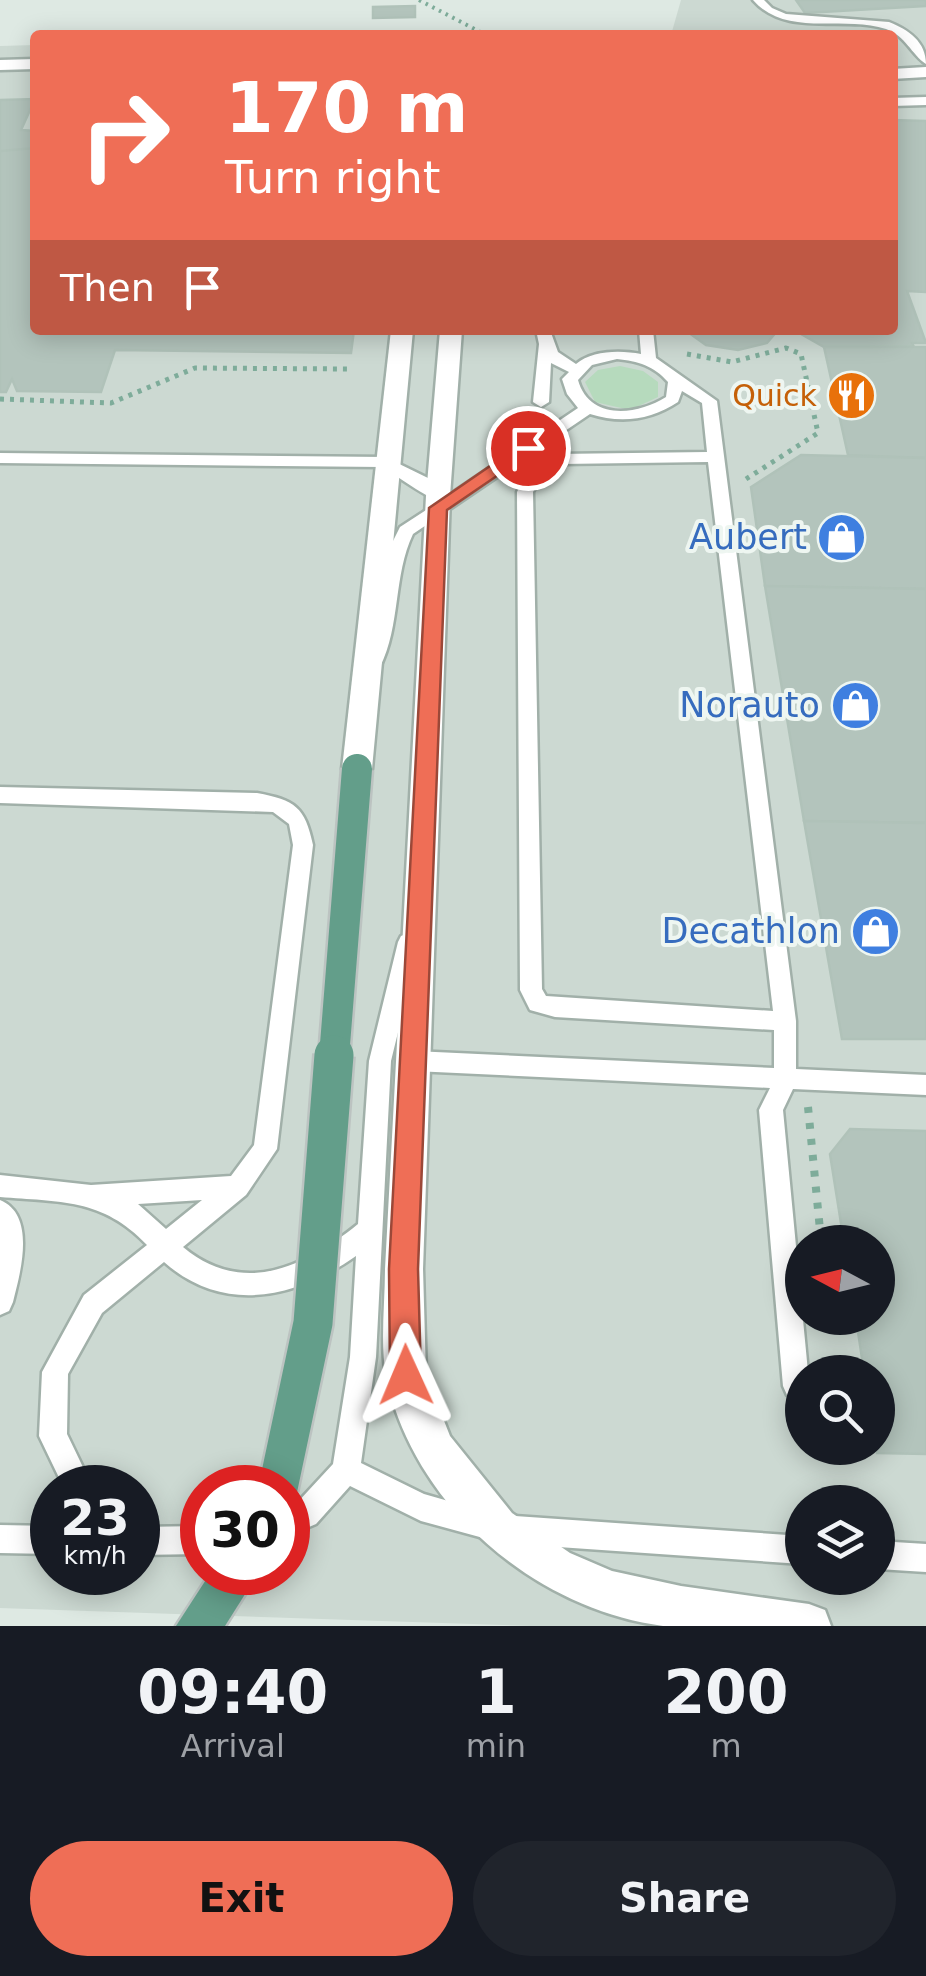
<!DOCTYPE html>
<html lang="en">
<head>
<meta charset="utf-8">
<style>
	:root { --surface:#171b24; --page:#20242c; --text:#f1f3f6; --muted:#9ea1a6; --accent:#ef6e56 }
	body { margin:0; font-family:"DejaVu Sans",sans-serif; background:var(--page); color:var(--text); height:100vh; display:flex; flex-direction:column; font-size:38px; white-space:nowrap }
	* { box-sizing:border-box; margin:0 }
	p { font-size:32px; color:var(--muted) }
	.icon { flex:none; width:55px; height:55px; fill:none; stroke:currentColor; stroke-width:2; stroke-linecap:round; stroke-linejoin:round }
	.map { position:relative; height:1626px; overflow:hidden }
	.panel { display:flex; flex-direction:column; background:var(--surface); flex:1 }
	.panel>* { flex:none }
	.top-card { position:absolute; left:30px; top:30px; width:868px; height:305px; border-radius:10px; box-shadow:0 5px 25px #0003; background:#ef6e56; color:#fff; overflow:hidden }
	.needle { width:65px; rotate:277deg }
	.fabs { position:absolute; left:785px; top:1225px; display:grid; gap:20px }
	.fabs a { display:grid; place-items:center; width:110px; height:110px; border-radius:50%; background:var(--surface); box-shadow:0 5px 25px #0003; font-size:50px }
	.speed { position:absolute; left:30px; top:1465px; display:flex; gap:20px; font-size:50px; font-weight:700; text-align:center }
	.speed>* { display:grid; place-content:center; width:130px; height:130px; border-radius:50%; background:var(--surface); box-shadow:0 5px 25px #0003; line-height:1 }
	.speed small { font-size:25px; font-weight:400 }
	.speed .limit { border:15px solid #d22; background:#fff; color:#111 }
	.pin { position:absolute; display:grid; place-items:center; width:85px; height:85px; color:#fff; margin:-42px; border:5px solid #fff; border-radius:50%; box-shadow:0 2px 10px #0007 }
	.me { position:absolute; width:110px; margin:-55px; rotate:359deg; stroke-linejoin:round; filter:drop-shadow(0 0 8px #0008) }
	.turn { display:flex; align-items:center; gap:35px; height:210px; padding:0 30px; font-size:45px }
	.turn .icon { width:130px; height:130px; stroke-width:2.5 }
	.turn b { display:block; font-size:70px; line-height:85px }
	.then { display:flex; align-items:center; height:95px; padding:0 30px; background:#0003; gap:20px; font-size:38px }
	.eta { display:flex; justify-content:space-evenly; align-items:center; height:170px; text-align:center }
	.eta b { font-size:60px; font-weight:800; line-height:70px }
	.primary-button { display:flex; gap:20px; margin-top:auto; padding:20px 30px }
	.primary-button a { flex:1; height:115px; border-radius:60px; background:var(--accent); color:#111; font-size:40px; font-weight:800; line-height:115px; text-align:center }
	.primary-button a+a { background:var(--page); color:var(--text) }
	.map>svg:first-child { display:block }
	.built { fill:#ccd9d2; fill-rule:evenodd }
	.green { fill:#b6dabd }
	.building { fill:#b3c4bc; stroke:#b0c2b9; stroke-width:2.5 }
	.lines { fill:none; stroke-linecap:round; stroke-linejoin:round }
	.service-casing { stroke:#a1b0a9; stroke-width:5 }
	.minor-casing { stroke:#a1b0a9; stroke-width:5 }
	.primary-casing { stroke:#bcc3c1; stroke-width:5 }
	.path-far2 { stroke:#7eac9a; stroke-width:4; stroke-dasharray:2.5 5; stroke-linecap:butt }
	.path-far1 { stroke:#7eac9a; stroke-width:5; stroke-dasharray:4 6; stroke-linecap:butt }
	.path { stroke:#7eac9a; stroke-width:8; stroke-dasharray:6 10; stroke-linecap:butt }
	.service { fill:#fff; fill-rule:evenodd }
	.minor { fill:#fff; fill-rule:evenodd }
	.primary { fill:#639e8a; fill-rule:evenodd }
	.primary-bridge-far1-casing { stroke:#bcc3c1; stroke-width:35; stroke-linecap:butt }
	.primary-bridge-casing { stroke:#bcc3c1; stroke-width:44; stroke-linecap:butt }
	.primary-bridge-far1 { stroke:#639e8a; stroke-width:30 }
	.primary-bridge { stroke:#639e8a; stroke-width:39 }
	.route { fill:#ef6e56; stroke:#9b4838; stroke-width:2.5 }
	.labels { text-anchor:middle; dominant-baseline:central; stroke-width:8; stroke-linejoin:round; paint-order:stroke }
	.far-food-label { font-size:30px; fill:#c56008; stroke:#eef6f1; text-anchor:end }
	.shop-label { font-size:35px; fill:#366cbe; stroke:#eef6f1; text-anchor:end }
</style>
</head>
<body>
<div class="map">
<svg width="926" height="1626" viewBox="0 0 926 1626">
	<rect width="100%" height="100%" fill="#dee9e3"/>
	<path class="built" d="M681,0H926V1626H530L0,1608V46L35,45V330H892V35H671ZM802,1242H878V1318H802ZM802,1372H878V1448H802ZM52,1488H138V1572H52ZM202,1488H288V1572H202ZM802,1502H878V1578H802Z"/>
	<polygon class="green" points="620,366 643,371 658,382 658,397 630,410 595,402 585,382 598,370"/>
	<g class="building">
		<polygon points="796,0 926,0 926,6 805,13"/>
		<polygon points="415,6 415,17 373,18 373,7"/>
		<polygon points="35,99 21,130 35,131 33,152 0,151 0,100"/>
		<polygon points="892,120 926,121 926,292 907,291 926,343 912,343 914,347 824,347 794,330 892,330"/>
		<polygon points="35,148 35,330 354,330 351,353 115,350 101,392 17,391 12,379 6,392 0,392 0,151"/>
		<polygon points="685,330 778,330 767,343 738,350 706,345"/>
		<polygon points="824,347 926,347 926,458 848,455"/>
		<polygon points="801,455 926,458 926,589 765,586 751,487"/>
		<polygon points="765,586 926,589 926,823 804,821"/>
		<polygon points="804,821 926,823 926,1039 842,1039"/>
		<polygon points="850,1129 926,1131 926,1454 877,1453 878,1372 864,1372 856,1318 878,1318 878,1242 844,1242 830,1154"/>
	</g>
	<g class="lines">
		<defs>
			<g id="service">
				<path d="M753,0H764L772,8L786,14L889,22C909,30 926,42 926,64C911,54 906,36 886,29C843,15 786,38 753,0Z"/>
				<polygon points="926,97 926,105 892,106 892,98"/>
				<path d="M536,330H550L558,352L576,364C592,350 621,350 641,354L639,330H653L656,358L717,401L796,1021V1069L926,1075V1095L793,1089L783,1110L808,1372H802V1397L796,1399L787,1395L783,1386L759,1110L770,1088L414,1071L406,1068L403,1061L406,1054L414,1051L774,1068V1030L555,1017L530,1010L520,990L517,492L529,468L558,454L707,452L702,403L682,391L678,402C651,420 621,424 590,414L413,534C393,576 401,625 380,667L374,668L365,662L390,547L400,527L440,501C428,499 396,475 382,467L0,463V453L385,457L428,478L446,497L578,408L567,394L562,379L569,372L551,363L549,402L541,407L533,402L539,344ZM617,359C638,361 654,366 668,382L666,397C636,416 589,420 578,380L592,365ZM708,462L773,1011L546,996L542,989L533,492L542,475L561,464Z"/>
				<path d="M0,787L257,793C295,800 305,807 313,845L277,1149L246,1195L183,1247C243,1297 305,1267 358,1224L369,1061L398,942L401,936L409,933L417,936L420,942L391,1061L376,1357L361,1463L424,1494L497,1515L501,1525L497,1535L487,1539L421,1521L350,1486L316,1524L288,1536V1508L296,1504L333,1464L350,1357L356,1256C296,1298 224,1315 164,1262L102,1313L68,1374L67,1434L93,1488H64L39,1436L42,1372L84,1295L147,1245C103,1198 59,1202 0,1197V1175L91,1185L231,1176L254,1145L293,845L289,824L273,812L0,803ZM202,1200L166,1229L138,1204Z"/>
				<path d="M0,1200C37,1215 20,1274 13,1302L9,1311L0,1315Z"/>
				<polygon points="515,1516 802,1536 802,1564 515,1544 505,1540 501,1530 505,1520"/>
				<polygon points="0,1525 52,1526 52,1554 0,1553"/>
				<polygon points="202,1526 202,1554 138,1555 138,1527"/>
				<polygon points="878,1541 926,1544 926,1572 878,1569"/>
			</g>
			<g id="minor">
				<polygon points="35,59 35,69 0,70 0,60"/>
				<polygon points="926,67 926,77 892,79 892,69"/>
				<polygon points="391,330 413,330 372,769 367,777 347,777 342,769"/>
				<path d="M440,330H462L450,496L423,1269L426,1375L450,1436L512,1513L570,1553L612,1571L681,1586L809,1604L825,1610L831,1626C777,1626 717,1626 663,1626C534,1609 413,1505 386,1376C380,1343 385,1303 385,1269L426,496Z"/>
			</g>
			<polygon id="primary" points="211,1572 259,1572 225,1626 176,1626"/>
		</defs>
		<use href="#service" class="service-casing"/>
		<use href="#minor" class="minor-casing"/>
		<use href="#primary" class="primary-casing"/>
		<polyline class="path-far2" points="419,0 486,35"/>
		<g class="path-far1">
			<polyline points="687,354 732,362 786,348 801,354 818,433 746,479"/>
			<polyline points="0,399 111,403 195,368 349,369"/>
		</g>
		<polyline class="path" points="808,1107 820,1230"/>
		<use href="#service" class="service"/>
		<use href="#minor" class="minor"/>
		<use href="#primary" class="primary"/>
		<defs>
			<polyline id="primary-bridge-far1" points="334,1057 357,769"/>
			<polyline id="primary-bridge" points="278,1488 313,1323 334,1055"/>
		</defs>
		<use href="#primary-bridge-far1" class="primary-bridge-far1-casing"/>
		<use href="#primary-bridge" class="primary-bridge-casing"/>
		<use href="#primary-bridge-far1" class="primary-bridge-far1"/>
		<use href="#primary-bridge" class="primary-bridge"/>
	</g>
	<polygon class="route" points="522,444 538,448 447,510 418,1269 421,1375 416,1386 406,1390 395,1386 390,1375 389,1269 429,508"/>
	<defs>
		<symbol id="restaurant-disc" viewBox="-11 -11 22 22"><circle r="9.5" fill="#e8710a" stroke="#eef6f1"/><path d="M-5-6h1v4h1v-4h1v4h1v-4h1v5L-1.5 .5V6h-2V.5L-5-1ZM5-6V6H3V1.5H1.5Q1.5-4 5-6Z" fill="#fff"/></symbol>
		<symbol id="shop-disc" viewBox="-11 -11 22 22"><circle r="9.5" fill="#3f7fe0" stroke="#eef6f1"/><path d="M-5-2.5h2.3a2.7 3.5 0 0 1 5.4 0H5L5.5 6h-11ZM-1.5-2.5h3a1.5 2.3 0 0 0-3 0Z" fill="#fff"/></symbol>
	</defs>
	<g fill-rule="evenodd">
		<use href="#restaurant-disc" x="824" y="368" width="55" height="55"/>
		<use href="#shop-disc" x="814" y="510" width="55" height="55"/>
		<use href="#shop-disc" x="828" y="678" width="55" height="55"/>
		<use href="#shop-disc" x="848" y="904" width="55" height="55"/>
	</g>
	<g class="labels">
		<g class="far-food-label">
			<text x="817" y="395">Quick</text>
		</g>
		<g class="shop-label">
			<text x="807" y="537">Aubert</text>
			<text x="820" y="705">Norauto</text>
			<text x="840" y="931">Decathlon</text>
		</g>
	</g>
</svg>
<div class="fabs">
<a><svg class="needle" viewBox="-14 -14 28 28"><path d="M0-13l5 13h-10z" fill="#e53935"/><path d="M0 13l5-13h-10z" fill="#9ea1a6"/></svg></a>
<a><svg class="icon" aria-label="search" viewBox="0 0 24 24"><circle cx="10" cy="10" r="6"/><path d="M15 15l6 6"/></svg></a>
<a><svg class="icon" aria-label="layers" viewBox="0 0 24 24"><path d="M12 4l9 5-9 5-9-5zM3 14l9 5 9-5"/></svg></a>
</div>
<div class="speed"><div>23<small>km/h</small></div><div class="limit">30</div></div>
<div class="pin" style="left:528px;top:448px;background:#d93025"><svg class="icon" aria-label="arrive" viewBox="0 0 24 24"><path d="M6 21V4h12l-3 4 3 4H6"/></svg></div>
<svg class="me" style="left:406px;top:1375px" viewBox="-20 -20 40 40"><path d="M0-17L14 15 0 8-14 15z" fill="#ef6e56" stroke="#fff" stroke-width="4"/></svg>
<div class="top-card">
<div class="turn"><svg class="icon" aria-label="right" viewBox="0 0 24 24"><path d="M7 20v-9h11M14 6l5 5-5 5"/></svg><div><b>170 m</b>Turn right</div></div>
<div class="then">Then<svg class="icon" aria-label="arrive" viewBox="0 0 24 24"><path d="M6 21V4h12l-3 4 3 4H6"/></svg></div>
</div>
</div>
<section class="panel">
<div class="eta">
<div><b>09:40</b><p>Arrival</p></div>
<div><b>1</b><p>min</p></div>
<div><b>200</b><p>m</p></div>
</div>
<div class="primary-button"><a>Exit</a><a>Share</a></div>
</section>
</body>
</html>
